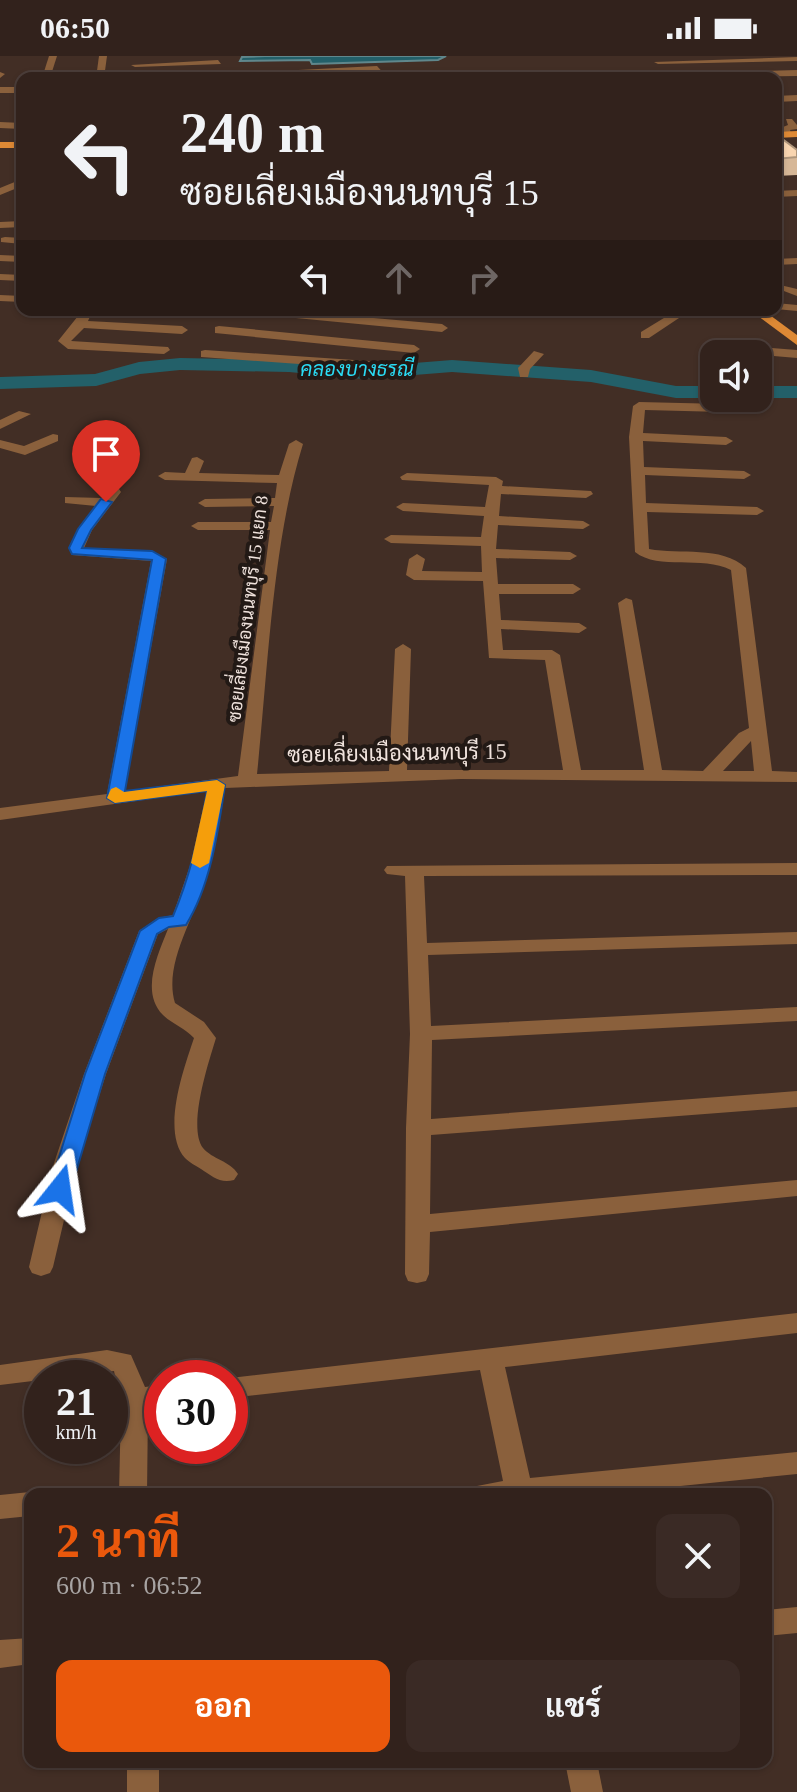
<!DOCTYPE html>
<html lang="th">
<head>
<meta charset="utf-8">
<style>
	:root { --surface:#32221c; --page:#3a2a25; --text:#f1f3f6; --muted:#a8a4a3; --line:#4d3f3b; --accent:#ea580c }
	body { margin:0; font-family:"Times New Roman",Sarabun,serif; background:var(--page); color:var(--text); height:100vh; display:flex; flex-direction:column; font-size:30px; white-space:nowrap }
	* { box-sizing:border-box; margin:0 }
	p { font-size:26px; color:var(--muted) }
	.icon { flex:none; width:44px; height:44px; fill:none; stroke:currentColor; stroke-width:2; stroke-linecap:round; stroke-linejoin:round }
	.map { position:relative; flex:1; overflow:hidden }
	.side { position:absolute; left:24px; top:1432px; width:748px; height:280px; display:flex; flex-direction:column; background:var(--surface); border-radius:16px; box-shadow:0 2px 6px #0004,0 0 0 2px var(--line) }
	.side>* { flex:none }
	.banner { position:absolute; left:16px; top:16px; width:766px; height:244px; border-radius:16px; box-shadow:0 2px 6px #0004,0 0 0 2px var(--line); background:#32221c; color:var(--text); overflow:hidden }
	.controls { position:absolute; left:700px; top:284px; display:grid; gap:16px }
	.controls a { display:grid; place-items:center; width:72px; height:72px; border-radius:16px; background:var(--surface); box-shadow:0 2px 6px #0004,0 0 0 2px var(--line); font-size:40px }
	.speed { position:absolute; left:24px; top:1304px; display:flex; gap:16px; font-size:40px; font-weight:700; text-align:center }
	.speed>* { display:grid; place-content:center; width:104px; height:104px; border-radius:50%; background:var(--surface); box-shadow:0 2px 6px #0004,0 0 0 2px var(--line); line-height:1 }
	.speed small { font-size:20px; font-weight:400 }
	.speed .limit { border:12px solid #d22; background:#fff; color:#111 }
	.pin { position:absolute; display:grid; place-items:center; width:68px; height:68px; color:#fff; margin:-82px -34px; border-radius:50% 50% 50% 0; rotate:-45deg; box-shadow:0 0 8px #0007 }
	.pin .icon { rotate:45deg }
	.me { position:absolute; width:88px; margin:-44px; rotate:15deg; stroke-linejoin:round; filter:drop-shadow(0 0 6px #0008) }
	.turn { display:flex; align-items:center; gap:28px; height:168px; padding:0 32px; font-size:36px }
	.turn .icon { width:104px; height:104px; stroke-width:2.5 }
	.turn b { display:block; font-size:56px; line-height:68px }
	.lanes { display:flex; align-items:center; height:76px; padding:0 32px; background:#0003; justify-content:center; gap:40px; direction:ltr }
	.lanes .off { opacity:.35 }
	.round { display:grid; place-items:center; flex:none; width:84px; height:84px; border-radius:16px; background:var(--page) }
	.head { display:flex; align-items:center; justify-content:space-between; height:136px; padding:0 32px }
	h1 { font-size:48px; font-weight:700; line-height:60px; color:var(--accent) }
	.action { display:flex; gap:16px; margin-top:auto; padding:16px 32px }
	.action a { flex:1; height:92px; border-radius:16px; background:var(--accent); color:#fff; font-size:32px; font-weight:700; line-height:92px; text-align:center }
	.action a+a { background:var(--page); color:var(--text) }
	.status { display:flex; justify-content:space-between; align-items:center; height:56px; padding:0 40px; background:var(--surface); direction:ltr }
	.status svg { height:22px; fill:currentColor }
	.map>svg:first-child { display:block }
	.water { fill:#236069; stroke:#60878c; stroke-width:2 }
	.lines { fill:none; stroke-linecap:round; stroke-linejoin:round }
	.river { fill:#236069; fill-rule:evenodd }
	.minor { fill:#8a603c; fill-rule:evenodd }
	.major { fill:#de8935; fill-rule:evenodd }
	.wall { fill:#d6b797 }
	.building { fill:#f9d5b0; stroke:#ae957b; stroke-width:2 }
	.route { fill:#1a73e8; stroke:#114b97; stroke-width:2 }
	.slow { fill:#f59e0b }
	.labels { text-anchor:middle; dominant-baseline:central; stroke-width:8; stroke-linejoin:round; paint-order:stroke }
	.far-street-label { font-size:18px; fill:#f0e3dd; stroke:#221915 }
	.far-water-label { font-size:20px; font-style:italic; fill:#2adbf4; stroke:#221915 }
	.street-label { font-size:22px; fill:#f0e3dd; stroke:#221915 }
</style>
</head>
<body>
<div class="status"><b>06:50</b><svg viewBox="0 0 49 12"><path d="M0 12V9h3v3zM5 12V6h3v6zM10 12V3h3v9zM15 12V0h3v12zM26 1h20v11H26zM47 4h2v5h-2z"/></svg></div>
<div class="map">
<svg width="797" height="1736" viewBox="0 0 797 1736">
	<rect width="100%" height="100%" fill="#422e25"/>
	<polygon class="water" points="265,0 446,0 438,4 312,8 310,4 240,5 242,1"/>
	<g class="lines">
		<g class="river">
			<polygon points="180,302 289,304 364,311 452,304 591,314 676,330 714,330 714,342 676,342 591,326 452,316 364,323 289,316 180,314 140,318 96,330 0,333 0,321 95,318 139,306"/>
			<rect x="758" y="330" width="39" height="12"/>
		</g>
		<g class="minor">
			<polygon points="49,0 57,0 50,22 42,22"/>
			<polygon points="99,0 107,0 104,22 96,22"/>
			<polygon points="797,1 797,5 658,8 654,6"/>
			<polygon points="218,4 221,8 135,11 131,9"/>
			<polygon points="377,10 387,21 346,22 377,17 375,15 222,21 218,18"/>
			<polygon points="797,14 797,20 621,22 625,19"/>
			<polygon points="0,16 5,18 0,22"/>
			<rect x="0" y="31" width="22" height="6"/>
			<polygon points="797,39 797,45 776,46 776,40"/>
			<polygon points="786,63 792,63 797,69 797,73 790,74 792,80 786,80 778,73 788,69"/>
			<polygon points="0,66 22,67 22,73 0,72"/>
			<polygon points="22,123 22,130 0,139 0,132"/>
			<polygon points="797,134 797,140 776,141 776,135"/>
			<polygon points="19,148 22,148 22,154 14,151"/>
			<polygon points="22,165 22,171 0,172 0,166"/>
			<polygon points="5,181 22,182 22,188 1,186 1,182"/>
			<polygon points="0,199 22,200 22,206 0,205"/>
			<polygon points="797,202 797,208 776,209 776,203"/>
			<polygon points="0,218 22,219 22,225 0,224"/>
			<polygon points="776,228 797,233 797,240 776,232"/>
			<polygon points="0,239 22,240 22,246 0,245"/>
			<polygon points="776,247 797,249 797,255 776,253"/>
			<polygon points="55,254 93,254 88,265 182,270 188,274 182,278 84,272 71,285 168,291 170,294 164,298 68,293 58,285 78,260"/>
			<polygon points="238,254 282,254 442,268 448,272 442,276 244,257"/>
			<polygon points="462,254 479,254 480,255 474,258"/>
			<polygon points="677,254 691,254 649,282 641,282 641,276"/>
			<polygon points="219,270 414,289 420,293 414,297 215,277 215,271"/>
			<polygon points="732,289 797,294 797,302 728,296 728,290"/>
			<polygon points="205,294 369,305 375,309 369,313 201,301 201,295"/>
			<polygon points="534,295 544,298 530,313 528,321 520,321 518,312"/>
			<path d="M639,346L723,348L729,352L723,356L645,354L643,377L726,381L733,385L726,389L643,385L644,411L744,415L751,419L744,423L645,419L646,447L757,451L764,455L757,459L647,456L649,493C680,499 721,489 746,512L772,715L797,716V726L461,723L225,732C220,763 214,793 206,823C195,861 163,908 175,947L204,966L216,982C209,1005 187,1071 203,1092C212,1103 230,1105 238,1118L234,1124C220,1128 212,1120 201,1113C196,1110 189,1106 185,1102C161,1075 184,1012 194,982C185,972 172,968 163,959C140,936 158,898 168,873L158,878L106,1018L76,1113L53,1211L50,1217L41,1220L32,1217L29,1211L52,1113L84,1018L139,875L158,862L173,859L191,807L207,735L0,764V752L107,738L151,505L72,499L69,492L78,473L96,450L65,447V441L102,442L109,433H119L121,436L92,474L84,492L152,495L167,503L125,735L238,720L270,474H198L191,470L198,466H271L274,450L205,451L198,447L205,443L275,442L277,427L165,424L158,420L165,416L185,417L192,402L197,401L204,405L199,417L279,419L289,388L296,384L303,388C272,488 268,614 257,718L389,715L395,593L403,588L411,593L407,714H563L545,604L489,602L483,525L414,524L406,519L409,503L417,498L425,503L422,515L482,516L481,490L391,487L384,483L391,479L481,481L484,460L403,455L396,451L403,447L485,451L489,429L402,424L400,421L407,417L496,421L503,425L502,430L591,435L593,438L586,442L501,438L499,460L583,465L590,469L583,473L498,469L496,493L570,496L577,500L570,504L496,502L498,528H573L581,533L573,538H499L501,564L579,567L587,572L579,577L501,573L503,594H552L560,599L581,714H644L618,547L626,542L632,544L662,714L703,715L739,677L749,672L731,514C702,499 659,515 635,496L629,381L633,350ZM751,685L754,715H723Z"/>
			<polygon points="19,355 31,358 0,373 0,364"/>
			<polygon points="53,378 58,379 58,385 25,399 0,392 0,384 24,390"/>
			<polygon points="797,807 797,819 424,820 427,887 797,876 797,888 428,899 431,970 797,951 797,965 432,984 431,1063 797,1035 797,1051 431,1079 430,1158 797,1124 797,1140 430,1176 429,1218 426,1225 417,1227 408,1225 405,1218 406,1072 410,978 405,820 387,818 384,814 387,810"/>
			<polygon points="797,1257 797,1277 505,1311 530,1422 797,1396 797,1418 602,1438 473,1438 477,1430 503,1425 480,1314 230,1342 230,1322"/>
			<polygon points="107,1294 131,1299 145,1331 162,1329 162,1351 148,1352 147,1438 119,1438 121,1349 114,1315 0,1329 0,1309"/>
			<polygon points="30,1436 35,1438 30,1438 30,1460 0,1463 0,1439"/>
			<polygon points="797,1551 797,1577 766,1580 766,1554"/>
			<polygon points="30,1582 30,1608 0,1612 0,1584"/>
			<rect x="127" y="1706" width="32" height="30"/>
			<polygon points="565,1706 597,1706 603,1736 571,1736"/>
		</g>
		<g class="major">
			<polygon points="797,75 797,81 776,82 776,76"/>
			<rect x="0" y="86" width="22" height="6"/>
			<polygon points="750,254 763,254 797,279 797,289"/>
		</g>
	</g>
	<polygon class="wall" points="776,82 797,94 797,119 776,120"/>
	<polygon class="building" points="776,82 781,82 797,94 797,101 776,103"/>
	<path class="route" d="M101,443L112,446L91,474L82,492L152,495L166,503L125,735L217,724L225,729C218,775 211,829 186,869L169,871L157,878L105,1018L71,1133L68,1138H53L49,1133L85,1018L140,875L159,862L173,860C190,820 200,778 207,735L115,747L107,742L152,504L72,498L69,492L78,473Z"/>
	<polygon class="slow" points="217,724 225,729 209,807 200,812 191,807 207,735 115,747 107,742 111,733 116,731 124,736"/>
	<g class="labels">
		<g class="far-street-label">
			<text transform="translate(248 553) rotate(-83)">ซอยเลี่ยงเมืองนนทบุรี 15 แยก 8</text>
		</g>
		<g class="far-water-label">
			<text x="357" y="313">คลองบางธรณี</text>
		</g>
		<g class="street-label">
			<text transform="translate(397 697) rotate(-1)">ซอยเลี่ยงเมืองนนทบุรี 15</text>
		</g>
	</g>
</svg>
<div class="controls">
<a><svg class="icon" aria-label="sound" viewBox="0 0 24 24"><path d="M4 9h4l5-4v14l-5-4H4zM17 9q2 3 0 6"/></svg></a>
</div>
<div class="speed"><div>21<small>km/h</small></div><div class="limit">30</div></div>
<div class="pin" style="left:106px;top:446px;background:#d93025"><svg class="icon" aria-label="arrive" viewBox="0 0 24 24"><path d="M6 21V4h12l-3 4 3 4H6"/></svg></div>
<svg class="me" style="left:60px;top:1133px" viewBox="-20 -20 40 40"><path d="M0-17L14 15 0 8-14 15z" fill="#1a73e8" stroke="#fff" stroke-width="4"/></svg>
<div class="banner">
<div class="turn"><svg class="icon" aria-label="left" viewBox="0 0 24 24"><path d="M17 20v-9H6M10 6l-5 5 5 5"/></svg><div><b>240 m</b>ซอยเลี่ยงเมืองนนทบุรี 15</div></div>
<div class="lanes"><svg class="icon" aria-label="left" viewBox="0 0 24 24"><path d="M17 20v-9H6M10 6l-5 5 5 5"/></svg><svg class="icon off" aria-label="ahead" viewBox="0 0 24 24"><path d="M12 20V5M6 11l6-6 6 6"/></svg><svg class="icon off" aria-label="right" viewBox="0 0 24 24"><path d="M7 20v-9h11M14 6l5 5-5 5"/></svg></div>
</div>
<section class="side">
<div class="head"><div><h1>2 นาที</h1><p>600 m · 06:52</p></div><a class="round"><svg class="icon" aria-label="close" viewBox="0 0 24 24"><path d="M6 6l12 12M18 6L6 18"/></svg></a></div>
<div class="action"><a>ออก</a><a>แชร์</a></div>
</section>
</div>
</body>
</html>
